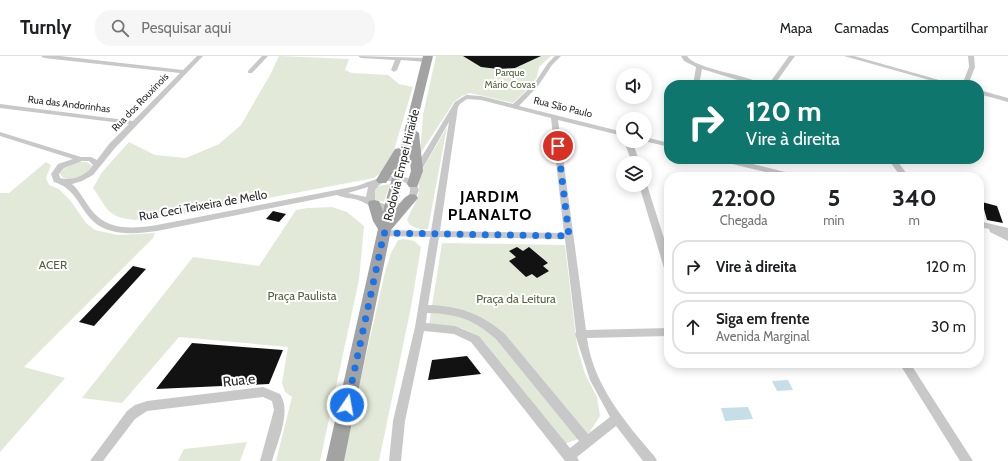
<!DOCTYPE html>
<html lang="pt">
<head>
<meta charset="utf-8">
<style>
	:root { --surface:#fff; --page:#f6f6f6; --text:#202124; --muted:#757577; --line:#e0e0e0 }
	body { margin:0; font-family:Cabin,sans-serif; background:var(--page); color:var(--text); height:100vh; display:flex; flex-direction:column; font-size:15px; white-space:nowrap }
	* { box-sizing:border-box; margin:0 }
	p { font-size:13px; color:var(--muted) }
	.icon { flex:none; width:22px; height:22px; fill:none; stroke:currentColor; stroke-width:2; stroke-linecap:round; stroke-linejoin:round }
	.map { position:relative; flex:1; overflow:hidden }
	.details { position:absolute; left:664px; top:116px; width:320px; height:196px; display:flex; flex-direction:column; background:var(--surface); border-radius:16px; box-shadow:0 2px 10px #0003 }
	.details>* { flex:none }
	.hud { position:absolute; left:664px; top:24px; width:320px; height:84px; border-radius:16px; box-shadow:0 2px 10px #0003; background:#0f766e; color:#fff; overflow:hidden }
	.fabs { position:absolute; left:616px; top:12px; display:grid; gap:8px }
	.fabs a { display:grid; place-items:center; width:36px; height:36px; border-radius:50%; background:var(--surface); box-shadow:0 2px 10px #0003; font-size:20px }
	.pin { position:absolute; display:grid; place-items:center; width:34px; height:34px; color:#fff; margin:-17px; border:2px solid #fff; border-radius:50%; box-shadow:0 1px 4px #0007 }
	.me { position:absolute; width:44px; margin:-22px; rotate:12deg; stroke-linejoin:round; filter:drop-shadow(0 0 3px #0008) }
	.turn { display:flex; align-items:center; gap:14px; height:84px; padding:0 16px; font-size:18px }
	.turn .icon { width:52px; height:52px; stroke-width:2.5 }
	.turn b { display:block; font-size:28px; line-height:34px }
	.eta { display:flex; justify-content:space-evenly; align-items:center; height:68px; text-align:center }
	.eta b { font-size:24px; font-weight:700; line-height:28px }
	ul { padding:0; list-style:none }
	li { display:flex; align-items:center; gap:12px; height:54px; margin:0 8px 6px; padding:0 8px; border:2px solid var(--line); border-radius:16px }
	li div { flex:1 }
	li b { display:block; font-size:15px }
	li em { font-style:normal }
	header { display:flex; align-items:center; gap:24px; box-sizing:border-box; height:56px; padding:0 20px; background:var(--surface); border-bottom:1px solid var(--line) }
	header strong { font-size:19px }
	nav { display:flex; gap:22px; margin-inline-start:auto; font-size:14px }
	.search { width:280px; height:36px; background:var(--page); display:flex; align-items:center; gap:10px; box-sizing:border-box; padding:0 14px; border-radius:16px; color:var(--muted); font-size:15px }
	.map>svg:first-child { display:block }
	.green { fill:#e3e9d9 }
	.water { fill:#c5dee8 }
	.building { fill:#121212 }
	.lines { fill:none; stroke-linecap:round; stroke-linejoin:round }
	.street { fill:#c8c8c8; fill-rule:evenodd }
	.primary { fill:#a3a3a3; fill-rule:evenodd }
	.route { stroke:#1a73e8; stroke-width:7; stroke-dasharray:0 12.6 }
	.labels { text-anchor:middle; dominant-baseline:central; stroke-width:4; stroke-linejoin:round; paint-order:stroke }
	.far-park-label { font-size:10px; fill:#52643b; stroke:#fff }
	.far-street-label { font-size:10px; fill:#2b2b2b; stroke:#fff }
	.street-label { font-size:12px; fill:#2b2b2b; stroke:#fff }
	.park-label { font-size:12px; fill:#52643b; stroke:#fff }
	.near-street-label { font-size:14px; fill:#2b2b2b; stroke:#fff }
	.district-label { font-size:16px; font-weight:bold; letter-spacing:1px; fill:#000; stroke:#fff }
</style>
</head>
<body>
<header>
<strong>Turnly</strong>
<div class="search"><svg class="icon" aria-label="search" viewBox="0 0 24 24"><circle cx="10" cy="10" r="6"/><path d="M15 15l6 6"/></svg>Pesquisar aqui</div>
<nav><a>Mapa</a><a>Camadas</a><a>Compartilhar</a></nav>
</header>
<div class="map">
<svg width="1008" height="405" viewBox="0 0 1008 405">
	<rect width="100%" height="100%" fill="#fff"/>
	<g class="green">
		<path d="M279,0L349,3L345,14L352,17L388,19L399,28L413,31L394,94L388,111L374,122L168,161C150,163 121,169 107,153C102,146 98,139 93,132L102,116L129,86L155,99L186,102L219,88L241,69L270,19Z"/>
		<polygon points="436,0 551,0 539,11 537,21 530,31 513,47 470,37 462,40 454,46 420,98 423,59"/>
		<path d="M447,71L428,173C419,173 413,173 407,165C410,153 423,140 418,127L421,116Z"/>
		<polygon points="46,106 51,109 46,122 49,129 59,133 70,144 86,167 95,174 118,179 155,177 153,182 24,311 65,322 0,396 0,137 9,137"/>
		<path d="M78,106H87L91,109L92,111C85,120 73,126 62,121L60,117L65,112Z"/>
		<polygon points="390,128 384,146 373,143 372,136 378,130"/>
		<polygon points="332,151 347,156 364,170 359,224 320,405 276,405 292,341 285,336 282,327 288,291 179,281 122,347 82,342 193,201 259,210 296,154 307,152"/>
		<polygon points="404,183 414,185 421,191 411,251 379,405 342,405 385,216 391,197 398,184"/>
		<polygon points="442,187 565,189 577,290 585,318 597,341 600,360 587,380 564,388 479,280 461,272 429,269"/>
		<polygon points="247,386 240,405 178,405 184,393"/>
	</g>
	<g class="water">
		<polygon points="788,324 793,334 777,335 772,325"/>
		<polygon points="748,351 753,363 725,365 721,352"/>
	</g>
	<g class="building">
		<polygon points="463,0 541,0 515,12 498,13 481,11"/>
		<polygon points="982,146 997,150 1003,167 987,164"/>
		<polygon points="273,155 286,158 279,166 266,163"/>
		<polygon points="517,191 523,195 529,191 548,207 543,210 549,215 537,222 532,218 526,221 509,205 516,201 509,195"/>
		<polygon points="133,210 146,213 94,270 79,266"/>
		<polygon points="192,287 283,294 269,328 156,333"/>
		<polygon points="467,300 481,318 428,324 432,304"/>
	</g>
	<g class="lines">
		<g class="street">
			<path d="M41,0H60L183,14L197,0H203L115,92L93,119L82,125L72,128C82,137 87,151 97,160C113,175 137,172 157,169L357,130C378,123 393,114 415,125L419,134C414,149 400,157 384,154C375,153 366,147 358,144C351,142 343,142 337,139L157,175C135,178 106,181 90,162C78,148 74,132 54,126L51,118L58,108L73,103L0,80V76L81,101H91L97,104L109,88L129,68L0,52V48L133,65L180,17L44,2ZM82,105H89L93,109C86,120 73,125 60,122L59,118L64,112ZM387,125H402L409,129C414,142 399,150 387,149C383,148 379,146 375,144V134L379,129ZM368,131L366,141L348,137Z"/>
			<polygon points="262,0 268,0 252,17 248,17 248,15"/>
			<polygon points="358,0 427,2 430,4 427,6 401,4 397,14 394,16 391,14 395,4 361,2"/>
			<path d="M555,0H561L552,9L538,30L519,50L623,76V80L558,64L586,274L669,272V280L587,282C593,329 626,367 655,401L657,405H643L616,370L577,401L579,405H565L471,286L454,278L424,275L405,365L401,405H389L393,365L415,271L430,181L384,180L380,177L384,174L431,175L449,66L420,117H417L413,115L455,46L466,39L481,40L513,48L534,28L548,7ZM467,43L481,44L551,62L564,177L440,175L458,51L460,48ZM439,181L565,183L576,276L575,278L590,324L610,361L588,378L504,277C479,257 460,250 428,249ZM427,257C458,258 473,263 496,283L579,385L570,392L479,280L455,270L426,267Z"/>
			<path d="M681,0H687C694,13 750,19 764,29H754L702,13L699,29H693L696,11L684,5Z"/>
			<polygon points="789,0 795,0 774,29 768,29"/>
			<polygon points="844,0 854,0 957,29 947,29"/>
			<polygon points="968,0 974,0 975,11 968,29 962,29 969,11"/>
			<polygon points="979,34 1008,42 1008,46 979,38"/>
			<polygon points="645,81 669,87 669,91 644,85"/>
			<polygon points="624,85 632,85 640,107 632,107"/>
			<polygon points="719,103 732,103 798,119 799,121 785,121 720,105"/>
			<polygon points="888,103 896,103 909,121 901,121"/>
			<polygon points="645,127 647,129 669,198 669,215 666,214 664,212 639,129 645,129"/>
			<polygon points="979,165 1008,172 1008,185 990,176 989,173 979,171"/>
			<polygon points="899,307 910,307 973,405 960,405"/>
			<path d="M263,331L280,338C292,355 277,387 272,405H260L274,354L272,345L263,341L147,355L135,363L103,405H90L127,355L135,349L147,345Z"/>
		</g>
		<path class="primary" d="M423,0H433L415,74L419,77L423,115L417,131H409L407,128L411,115L409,98L397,151C403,144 407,136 416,139L418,142L391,174L344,405H326L378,173L373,165L368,148L369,145L374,144L379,145L383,155L394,115L386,127H378L376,124L395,93L400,92Z"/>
	</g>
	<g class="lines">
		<polyline class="route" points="347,349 384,177 569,180 558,90"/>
	</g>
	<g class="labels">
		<g class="far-park-label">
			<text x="510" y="16">Parque<tspan x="510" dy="12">Mário Covas</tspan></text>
		</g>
		<g class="far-street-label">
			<text transform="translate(140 46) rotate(-46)">Rua dos Rouxinois</text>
			<text transform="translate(69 48) rotate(7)">Rua das Andorinhas</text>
			<text transform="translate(563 51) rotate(14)">Rua São Paulo</text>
		</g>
		<g class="street-label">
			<text transform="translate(401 109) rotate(-76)">Rodovia Empei Hiraide</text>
			<text transform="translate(203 149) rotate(-10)">Rua Ceci Teixeira de Mello</text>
		</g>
		<g class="park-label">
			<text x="53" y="208">ACER</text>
			<text x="302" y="239">Praça Paulista</text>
			<text x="516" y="242">Praça da Leitura</text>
		</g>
		<g class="near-street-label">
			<text transform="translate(239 324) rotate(-6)">Rua e</text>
		</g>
		<g class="district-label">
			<text x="490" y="140">JARDIM<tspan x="490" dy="18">PLANALTO</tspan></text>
		</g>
	</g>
</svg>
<div class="fabs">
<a><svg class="icon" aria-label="sound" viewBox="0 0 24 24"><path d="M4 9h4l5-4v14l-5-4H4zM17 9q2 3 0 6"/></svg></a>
<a><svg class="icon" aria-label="search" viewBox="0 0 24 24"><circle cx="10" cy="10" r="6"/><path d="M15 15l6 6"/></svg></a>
<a><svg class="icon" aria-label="layers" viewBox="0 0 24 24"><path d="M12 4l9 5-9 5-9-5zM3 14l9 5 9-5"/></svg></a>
</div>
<div class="pin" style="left:558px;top:90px;background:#d93025"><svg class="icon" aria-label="arrive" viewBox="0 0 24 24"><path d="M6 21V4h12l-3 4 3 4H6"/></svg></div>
<svg class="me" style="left:347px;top:349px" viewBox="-20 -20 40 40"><circle r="17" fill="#1a73e8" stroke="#fff" stroke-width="3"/><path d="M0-11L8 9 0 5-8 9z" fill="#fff"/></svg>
<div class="hud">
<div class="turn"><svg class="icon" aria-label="right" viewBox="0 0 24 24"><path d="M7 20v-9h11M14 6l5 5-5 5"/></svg><div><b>120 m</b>Vire à direita</div></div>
</div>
<section class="details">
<div class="eta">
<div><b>22:00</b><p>Chegada</p></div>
<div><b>5</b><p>min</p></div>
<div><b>340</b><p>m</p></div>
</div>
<ul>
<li><svg class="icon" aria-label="right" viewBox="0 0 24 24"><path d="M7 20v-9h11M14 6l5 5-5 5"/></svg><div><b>Vire à direita</b></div><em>120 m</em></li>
<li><svg class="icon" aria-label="ahead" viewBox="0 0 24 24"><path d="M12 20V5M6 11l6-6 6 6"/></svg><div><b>Siga em frente</b><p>Avenida Marginal</p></div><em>30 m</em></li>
</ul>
</section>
</div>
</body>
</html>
